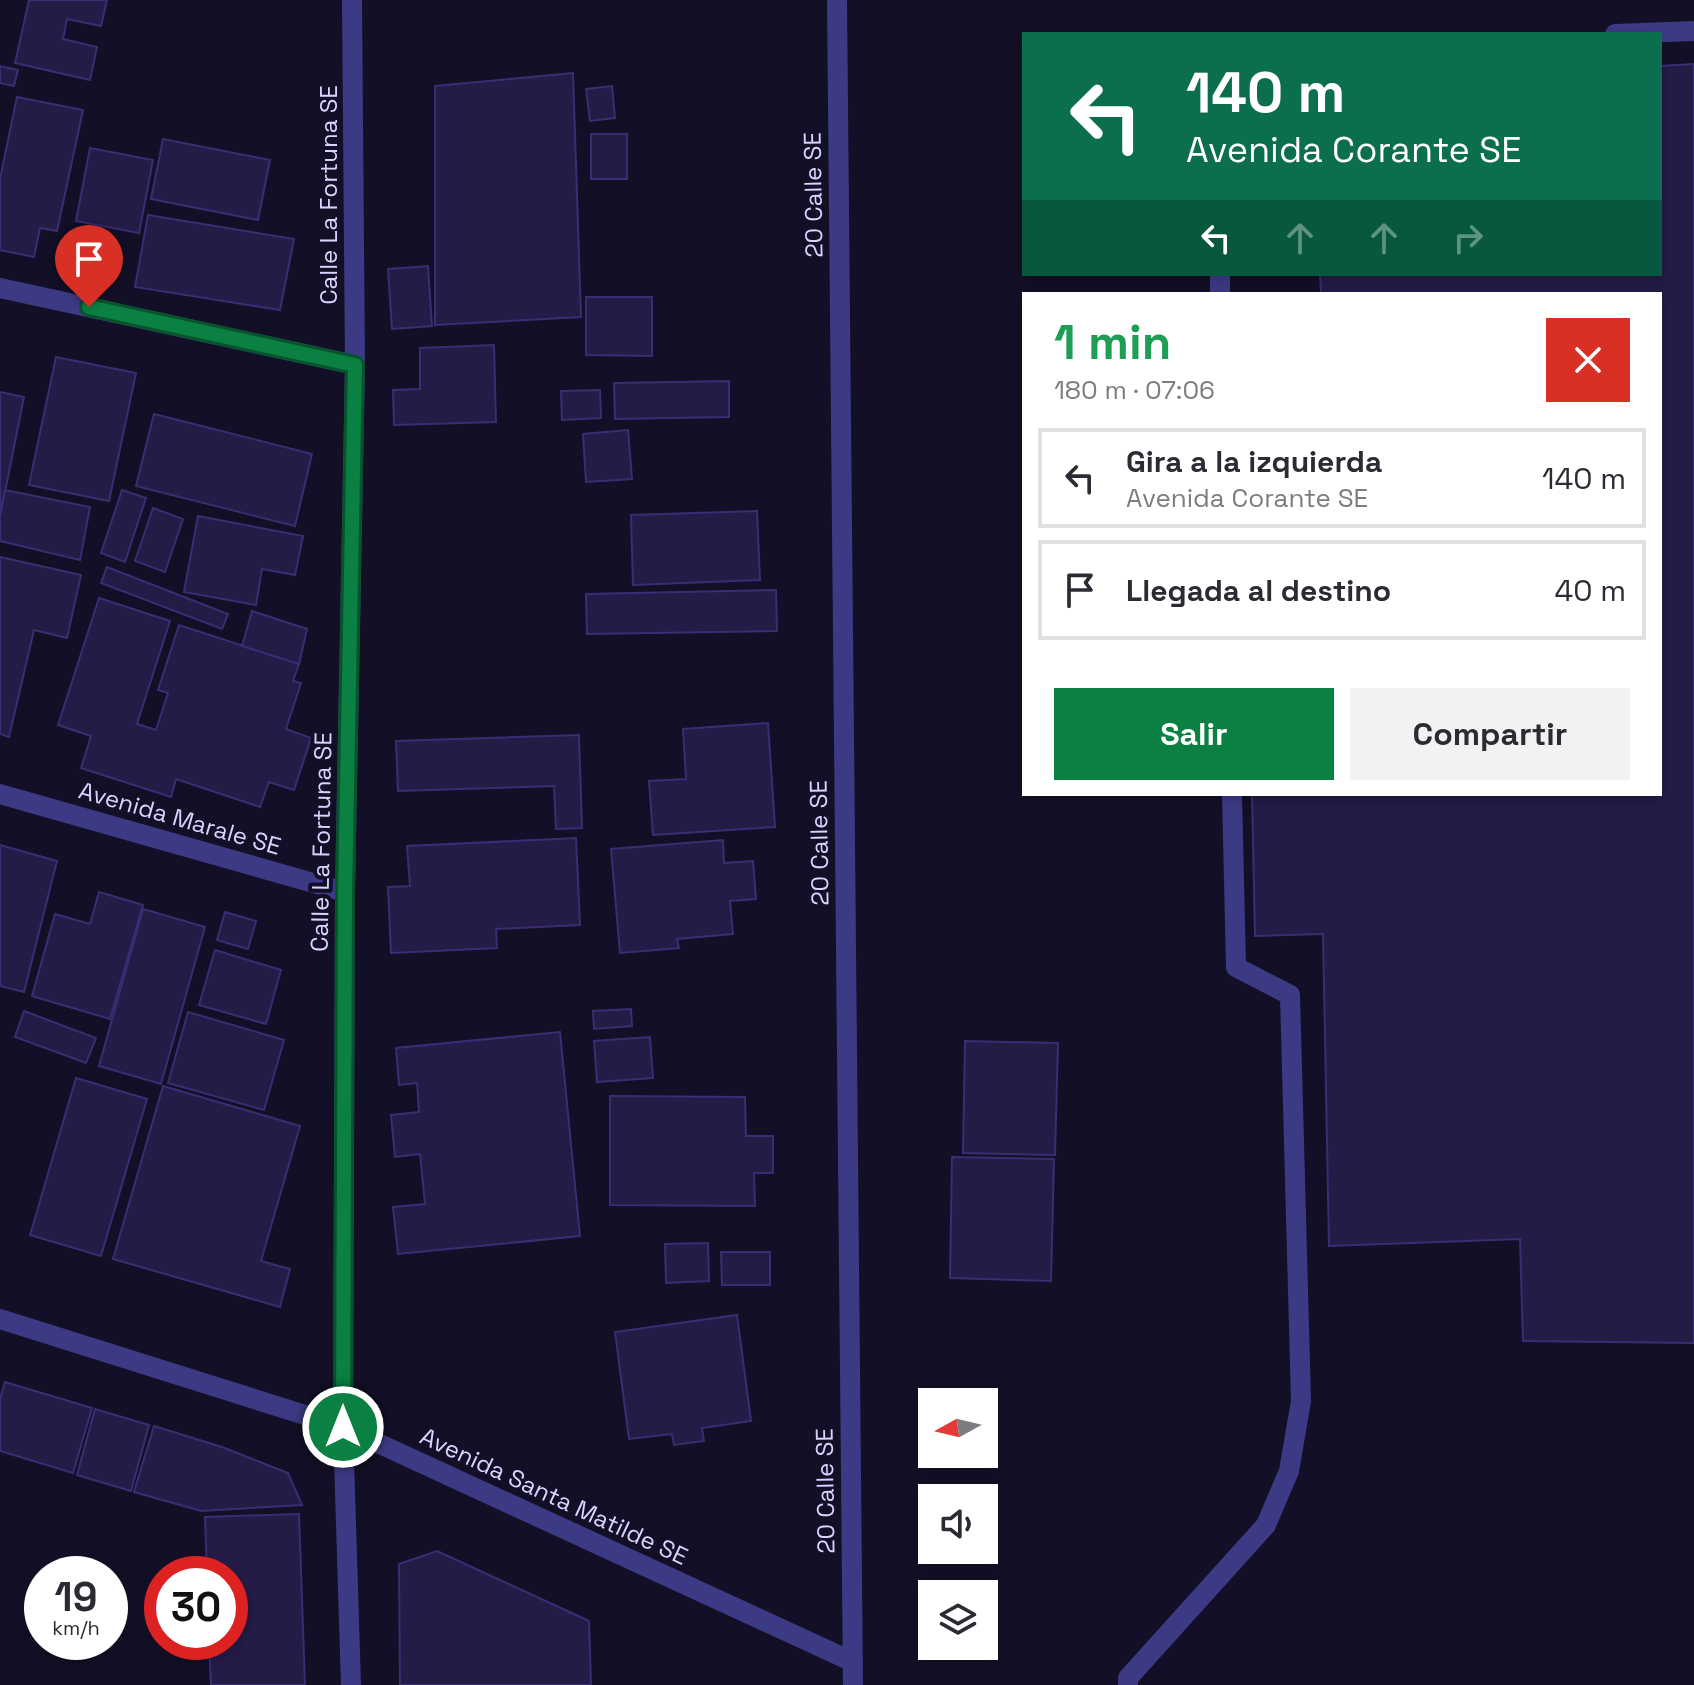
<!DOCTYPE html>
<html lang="es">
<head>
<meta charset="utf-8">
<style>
	:root { --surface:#fff; --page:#f2f2f3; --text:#2b2b33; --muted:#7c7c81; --line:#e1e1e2; --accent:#0b8043 }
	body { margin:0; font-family:"Space Grotesk",sans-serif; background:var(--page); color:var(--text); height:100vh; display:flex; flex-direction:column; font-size:30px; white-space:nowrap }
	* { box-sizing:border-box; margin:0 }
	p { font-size:26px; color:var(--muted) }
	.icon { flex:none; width:44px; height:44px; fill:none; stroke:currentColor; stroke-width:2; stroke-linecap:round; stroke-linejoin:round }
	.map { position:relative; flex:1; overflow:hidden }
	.panel { position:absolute; left:1022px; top:292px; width:640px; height:504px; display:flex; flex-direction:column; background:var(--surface); border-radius:0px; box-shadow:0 4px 12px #0003 }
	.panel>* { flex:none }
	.hud { position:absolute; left:1022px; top:32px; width:640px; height:244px; border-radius:0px; box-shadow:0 4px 12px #0003; background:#0b6e4f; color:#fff; overflow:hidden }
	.needle { width:52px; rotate:262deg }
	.controls { position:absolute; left:918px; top:1388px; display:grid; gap:16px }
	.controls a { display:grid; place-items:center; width:80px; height:80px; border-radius:0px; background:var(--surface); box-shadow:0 4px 12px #0003; font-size:40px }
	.speed { position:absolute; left:24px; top:1556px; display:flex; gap:16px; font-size:40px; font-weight:700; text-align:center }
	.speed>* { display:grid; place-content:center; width:104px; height:104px; border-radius:50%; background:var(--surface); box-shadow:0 4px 12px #0003; line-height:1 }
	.speed small { font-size:20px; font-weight:400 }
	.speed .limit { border:12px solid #d22; background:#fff; color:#111 }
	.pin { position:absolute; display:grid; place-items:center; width:68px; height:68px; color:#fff; margin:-82px -34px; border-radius:50% 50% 50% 0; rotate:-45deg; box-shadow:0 0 8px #0007 }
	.pin .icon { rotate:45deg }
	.me { position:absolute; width:88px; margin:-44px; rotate:0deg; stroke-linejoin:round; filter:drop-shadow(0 0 6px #0008) }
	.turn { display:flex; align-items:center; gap:28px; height:168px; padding:0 32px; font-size:36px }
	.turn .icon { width:104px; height:104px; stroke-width:2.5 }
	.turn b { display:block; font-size:56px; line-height:68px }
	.lanes { display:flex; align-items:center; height:76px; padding:0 32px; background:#0003; justify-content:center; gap:40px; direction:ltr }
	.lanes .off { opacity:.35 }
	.round { display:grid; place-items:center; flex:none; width:84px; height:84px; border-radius:0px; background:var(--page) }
	.headline { display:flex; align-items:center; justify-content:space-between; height:136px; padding:0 32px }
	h1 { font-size:48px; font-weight:600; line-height:60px; color:#1e9e55 }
	.primary-button { display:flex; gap:16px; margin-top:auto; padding:16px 32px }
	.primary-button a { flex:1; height:92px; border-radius:0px; background:var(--accent); color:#fff; font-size:32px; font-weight:600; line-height:92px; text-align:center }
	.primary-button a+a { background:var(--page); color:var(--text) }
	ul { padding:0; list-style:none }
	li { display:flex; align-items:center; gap:24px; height:100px; margin:0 16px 12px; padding:0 16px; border:4px solid var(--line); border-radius:0px }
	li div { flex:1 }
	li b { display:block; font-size:30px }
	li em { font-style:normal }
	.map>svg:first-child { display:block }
	.building { fill:#241b47; stroke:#3b2d73; stroke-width:2 }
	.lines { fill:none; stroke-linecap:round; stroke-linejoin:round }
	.minor { stroke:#3d3a85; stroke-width:20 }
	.route-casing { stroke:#07532c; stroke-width:20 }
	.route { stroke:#0b8043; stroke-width:14 }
	.labels { text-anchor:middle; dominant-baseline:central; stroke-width:8; stroke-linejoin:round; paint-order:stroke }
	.street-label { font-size:24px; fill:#d9d4ff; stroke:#130f26 }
</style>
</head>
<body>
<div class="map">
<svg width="1694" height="1685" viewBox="0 0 1694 1685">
	<rect width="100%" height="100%" fill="#130f26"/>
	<g class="building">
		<polygon points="29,0 107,0 101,26 67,19 63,39 97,47 90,80 15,63"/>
		<polygon points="1694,64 1694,1343 1523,1341 1520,1239 1329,1246 1323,934 1255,936 1252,794 1660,794 1660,294 1321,294 1320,274 1660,274 1660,66"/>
		<polygon points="0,66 18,70 14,86 0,83"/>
		<polygon points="573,73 581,317 435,325 435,86"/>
		<polygon points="612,86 615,118 590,121 586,89"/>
		<polygon points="17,97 83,110 57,231 40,228 34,257 0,250 0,179"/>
		<rect x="591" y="134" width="36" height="45"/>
		<polygon points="163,139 270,160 258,220 151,199"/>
		<polygon points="90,148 153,160 139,233 76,221"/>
		<polygon points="148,215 294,239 280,310 135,287"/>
		<polygon points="428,266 432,326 392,329 388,269"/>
		<polygon points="586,297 652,297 652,356 586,355"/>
		<polygon points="494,345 496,422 394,425 393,390 420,389 420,348"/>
		<polygon points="56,357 136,373 109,501 29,485"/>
		<polygon points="729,381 729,417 615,419 614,383"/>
		<polygon points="600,390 601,418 562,420 561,391"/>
		<polygon points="0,392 24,397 0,517"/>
		<polygon points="154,414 312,454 295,526 136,486"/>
		<polygon points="628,430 632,479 586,482 583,434"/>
		<polygon points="5,490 90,507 80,560 0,541 0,517"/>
		<polygon points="122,490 146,498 125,562 101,553"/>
		<polygon points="153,508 183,519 165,572 135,561"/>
		<polygon points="757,511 760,580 633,585 631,515"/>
		<polygon points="198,516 303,536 295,575 262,569 256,605 184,592"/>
		<polygon points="0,557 81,575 67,638 34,630 9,737 0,734"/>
		<polygon points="107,567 228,614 222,629 101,583"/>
		<polygon points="776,590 777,631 587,634 586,594"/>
		<polygon points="99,598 170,621 137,724 156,730 168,693 158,690 179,625 299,664 293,681 301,683 286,729 311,738 294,790 269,782 260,807 176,779 171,797 81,768 91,736 58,725"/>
		<polygon points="252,611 307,629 299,664 242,646"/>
		<polygon points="768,723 775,827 653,835 649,781 686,779 683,729"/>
		<polygon points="579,735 582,828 556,829 554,786 398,791 396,741"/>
		<polygon points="576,838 580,925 496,929 497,948 391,953 388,887 410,886 407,846"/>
		<polygon points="723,840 724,863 753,861 756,899 730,901 733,934 677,939 679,948 620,953 611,849"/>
		<polygon points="0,845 57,861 24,992 0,986"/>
		<polygon points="99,892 143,905 110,1019 32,996 55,914 90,924"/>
		<polygon points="143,909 205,927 161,1084 99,1066"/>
		<polygon points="225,912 256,921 248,949 217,940"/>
		<polygon points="215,950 281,970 266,1024 199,1005"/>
		<polygon points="631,1009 632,1026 594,1029 593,1011"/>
		<polygon points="24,1011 96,1038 86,1063 15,1037"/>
		<polygon points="188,1012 284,1040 264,1110 168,1083"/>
		<polygon points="560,1032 580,1236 398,1254 393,1207 425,1204 420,1154 395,1157 391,1115 419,1112 417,1083 399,1085 396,1048"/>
		<polygon points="650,1037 653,1078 597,1082 594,1041"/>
		<polygon points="965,1041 1058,1043 1055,1155 963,1153"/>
		<polygon points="76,1078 147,1099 101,1256 30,1235"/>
		<polygon points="163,1086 300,1126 261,1261 290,1269 280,1307 113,1259"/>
		<polygon points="610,1096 745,1097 746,1136 773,1136 773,1173 754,1173 755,1206 610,1205"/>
		<polygon points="952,1157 1054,1159 1051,1281 950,1278"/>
		<polygon points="708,1243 709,1281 666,1283 665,1244"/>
		<polygon points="721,1252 770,1252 770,1285 722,1285"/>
		<polygon points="737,1315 751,1421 702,1428 704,1441 674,1445 672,1434 629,1439 615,1332"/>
		<polygon points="5,1382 92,1408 73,1473 0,1451 0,1399"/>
		<polygon points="95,1409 149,1425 131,1491 77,1475"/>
		<polygon points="154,1426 222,1447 288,1473 302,1505 201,1511 134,1492"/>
		<polygon points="299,1514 305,1685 211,1685 209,1642 230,1642 230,1574 207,1574 205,1517"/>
		<polygon points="437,1551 589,1621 591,1685 400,1685 399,1564"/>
	</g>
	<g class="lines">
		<g class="minor">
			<polyline points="837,0 853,1685"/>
			<polyline points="1615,34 1694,31"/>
			<polyline points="1220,274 1220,294"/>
			<polyline points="0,288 355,365"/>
			<polyline points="0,794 345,892"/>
			<polyline points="0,1319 343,1427 853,1662"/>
			<polyline points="351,1685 343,1427 345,892 355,365 352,0"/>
			<polyline points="1128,1685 1128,1678 1266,1525 1289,1471 1301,1401 1290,995 1236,967 1232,794"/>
		</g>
	</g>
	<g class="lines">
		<defs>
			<polyline id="route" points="89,307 355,365 345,892 343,1427"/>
		</defs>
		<use href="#route" class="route-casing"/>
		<use href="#route" class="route"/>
	</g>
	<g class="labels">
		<g class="street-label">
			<text transform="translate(328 195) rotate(-90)">Calle La Fortuna SE</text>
			<text transform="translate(813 195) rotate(-91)">20 Calle SE</text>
			<text transform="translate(180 818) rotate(16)">Avenida Marale SE</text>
			<text transform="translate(321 842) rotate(-89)">Calle La Fortuna SE</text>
			<text transform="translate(819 843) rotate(-91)">20 Calle SE</text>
			<text transform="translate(825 1491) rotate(-91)">20 Calle SE</text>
			<text transform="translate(554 1496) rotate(25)">Avenida Santa Matilde SE</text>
		</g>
	</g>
</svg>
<div class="controls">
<a><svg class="needle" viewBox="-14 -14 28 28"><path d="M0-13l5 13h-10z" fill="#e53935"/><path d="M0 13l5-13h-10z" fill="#7c7c81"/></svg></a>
<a><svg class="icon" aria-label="sound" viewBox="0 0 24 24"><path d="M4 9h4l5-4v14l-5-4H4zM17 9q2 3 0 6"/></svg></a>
<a><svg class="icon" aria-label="layers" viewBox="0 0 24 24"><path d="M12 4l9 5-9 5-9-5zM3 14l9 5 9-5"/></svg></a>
</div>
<div class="speed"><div>19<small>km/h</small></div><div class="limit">30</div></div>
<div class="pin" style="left:89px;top:307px;background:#d93025"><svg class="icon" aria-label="arrive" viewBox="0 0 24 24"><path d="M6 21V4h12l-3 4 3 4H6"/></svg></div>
<svg class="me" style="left:343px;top:1427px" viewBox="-20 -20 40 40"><circle r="17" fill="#0b8043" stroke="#fff" stroke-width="3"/><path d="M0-11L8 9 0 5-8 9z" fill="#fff"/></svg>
<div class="hud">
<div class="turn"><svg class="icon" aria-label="left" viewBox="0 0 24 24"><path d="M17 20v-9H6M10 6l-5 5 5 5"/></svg><div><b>140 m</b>Avenida Corante SE</div></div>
<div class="lanes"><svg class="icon" aria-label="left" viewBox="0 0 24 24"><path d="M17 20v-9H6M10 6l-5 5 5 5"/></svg><svg class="icon off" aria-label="ahead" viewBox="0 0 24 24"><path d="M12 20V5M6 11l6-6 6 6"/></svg><svg class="icon off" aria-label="ahead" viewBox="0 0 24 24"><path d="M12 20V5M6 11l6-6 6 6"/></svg><svg class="icon off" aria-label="right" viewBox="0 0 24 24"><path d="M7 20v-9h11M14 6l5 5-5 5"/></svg></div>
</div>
<section class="panel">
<div class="headline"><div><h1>1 min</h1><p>180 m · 07:06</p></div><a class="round" style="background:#d93025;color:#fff"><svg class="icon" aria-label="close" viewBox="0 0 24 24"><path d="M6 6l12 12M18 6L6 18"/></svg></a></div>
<ul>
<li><svg class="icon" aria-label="left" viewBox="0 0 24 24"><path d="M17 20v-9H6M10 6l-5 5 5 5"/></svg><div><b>Gira a la izquierda</b><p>Avenida Corante SE</p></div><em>140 m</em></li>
<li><svg class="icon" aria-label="arrive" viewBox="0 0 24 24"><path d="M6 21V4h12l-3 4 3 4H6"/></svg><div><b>Llegada al destino</b></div><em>40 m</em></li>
</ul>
<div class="primary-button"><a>Salir</a><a>Compartir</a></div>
</section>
</div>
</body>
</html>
